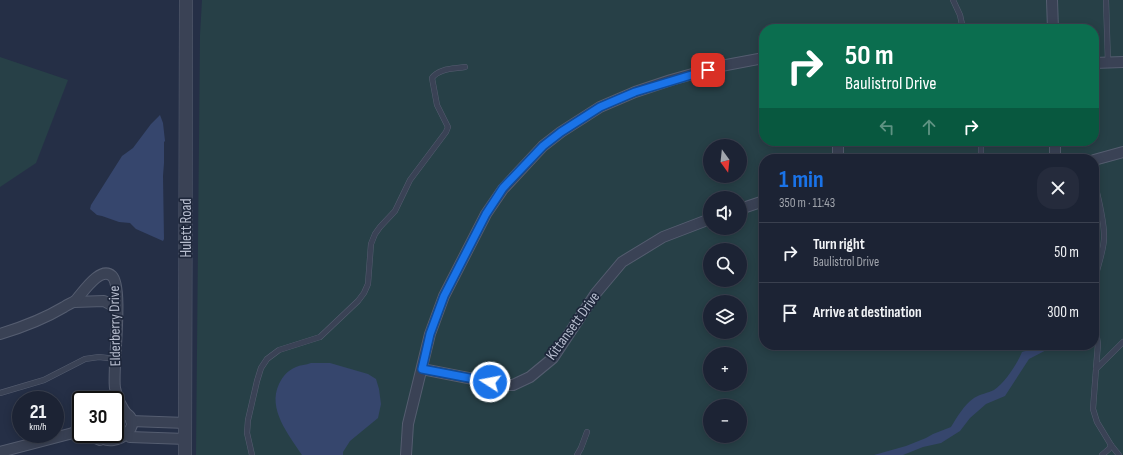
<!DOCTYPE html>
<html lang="en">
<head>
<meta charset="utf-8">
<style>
	:root { --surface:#1c2334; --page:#252b3c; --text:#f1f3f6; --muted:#a0a4ac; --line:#3a404f; --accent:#1a73e8 }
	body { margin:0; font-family:"Sofia Sans Condensed",sans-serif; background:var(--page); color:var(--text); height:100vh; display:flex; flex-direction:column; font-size:15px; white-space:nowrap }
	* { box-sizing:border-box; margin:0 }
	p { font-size:13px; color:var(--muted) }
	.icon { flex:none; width:22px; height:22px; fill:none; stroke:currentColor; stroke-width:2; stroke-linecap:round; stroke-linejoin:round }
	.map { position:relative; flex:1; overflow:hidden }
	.side { position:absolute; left:759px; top:154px; width:340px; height:196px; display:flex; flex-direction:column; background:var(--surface); border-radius:16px; box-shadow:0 2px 10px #0003,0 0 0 1px var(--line) }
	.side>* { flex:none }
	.top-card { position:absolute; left:759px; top:24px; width:340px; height:122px; border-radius:16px; box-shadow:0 2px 10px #0003,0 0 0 1px var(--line); background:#0b6e4f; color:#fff; overflow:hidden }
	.needle { width:26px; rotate:165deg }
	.controls { position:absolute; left:703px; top:139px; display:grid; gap:8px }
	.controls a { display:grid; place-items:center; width:44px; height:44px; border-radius:50%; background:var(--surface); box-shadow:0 2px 10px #0003,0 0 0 1px var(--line); font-size:20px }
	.speed { position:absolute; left:12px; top:391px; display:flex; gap:8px; font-size:20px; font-weight:700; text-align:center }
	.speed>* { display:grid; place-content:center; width:52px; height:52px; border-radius:50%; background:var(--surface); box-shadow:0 2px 10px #0003,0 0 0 1px var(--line); line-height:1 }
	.speed small { font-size:10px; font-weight:400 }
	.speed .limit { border:2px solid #111; border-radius:6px; background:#fff; color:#111 }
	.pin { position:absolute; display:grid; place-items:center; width:34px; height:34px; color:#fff; margin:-17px; border-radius:8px; box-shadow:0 2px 6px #0006 }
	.me { position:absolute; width:44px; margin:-22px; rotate:281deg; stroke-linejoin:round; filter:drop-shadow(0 0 3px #0008) }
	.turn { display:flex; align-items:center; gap:14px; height:84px; padding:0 20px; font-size:18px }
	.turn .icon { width:52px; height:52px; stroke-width:2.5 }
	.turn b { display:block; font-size:28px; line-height:34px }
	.lanes { display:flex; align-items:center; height:38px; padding:0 20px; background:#0003; justify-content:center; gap:20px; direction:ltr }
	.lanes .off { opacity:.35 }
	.round { display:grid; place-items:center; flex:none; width:42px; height:42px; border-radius:16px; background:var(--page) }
	.head { display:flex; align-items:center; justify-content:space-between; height:68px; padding:0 20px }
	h1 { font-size:24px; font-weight:700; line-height:30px; color:var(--accent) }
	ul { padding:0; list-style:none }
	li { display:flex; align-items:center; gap:12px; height:60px; padding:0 20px; border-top:1px solid var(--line) }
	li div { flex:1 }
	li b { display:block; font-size:15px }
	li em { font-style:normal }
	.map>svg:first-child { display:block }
	.green { fill:#274047; fill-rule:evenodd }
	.water { fill:#36466d }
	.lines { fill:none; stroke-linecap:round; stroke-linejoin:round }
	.service-casing { stroke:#555d70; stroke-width:6 }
	.minor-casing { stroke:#555d70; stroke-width:12 }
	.tertiary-casing { stroke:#555d70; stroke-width:14 }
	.service { stroke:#3a4255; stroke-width:5 }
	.minor { stroke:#3a4255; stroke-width:10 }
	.tertiary { stroke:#3a4255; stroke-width:13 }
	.route-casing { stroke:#114b97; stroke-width:10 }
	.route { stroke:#1a73e8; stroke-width:7 }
	.labels { text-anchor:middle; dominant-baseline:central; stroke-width:3.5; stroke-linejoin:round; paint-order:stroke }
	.street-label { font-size:15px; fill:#b8becf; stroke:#1e273b }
</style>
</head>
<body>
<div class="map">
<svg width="1123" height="455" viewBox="0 0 1123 455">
	<rect width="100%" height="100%" fill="#252f46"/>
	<g class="green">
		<path d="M202,0H1123V455H196L200,35ZM764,29H1094V141H764ZM710,146H740V176H710ZM764,159H1094V345H764ZM710,198H740V228H710ZM710,250H740V280H710ZM710,302H740V332H710ZM710,354H740V384H710ZM710,406H740V436H710Z"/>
		<polygon points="0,57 68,80 36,163 0,187"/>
	</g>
	<g class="water">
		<polygon points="160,115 163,123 165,141 164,142 164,163 163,176 164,239 163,241 136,229 130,223 119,222 102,216 97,215 90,209 91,205 122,156 133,148 151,124"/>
		<path d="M1039,345H1056L1029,359L1005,396L986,404L970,418L960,431L941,443L923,447L903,455H874L906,446L926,438L933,434L951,427C957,417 964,405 974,398C980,394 988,393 994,390C1005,383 1017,364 1022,352L1035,348Z"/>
		<path d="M311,363H330L368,374L376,379L379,389L381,404L378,418L350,441L343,452V455H302C289,435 267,409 279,384C283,376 287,371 296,367C300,365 306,365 311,363Z"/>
	</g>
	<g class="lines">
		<defs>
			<g id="service">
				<polyline points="953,0 960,15 963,29"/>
				<polyline points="1106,0 1108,63"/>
				<polyline points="981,141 981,159"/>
				<path d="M1094,180C1098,197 1105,222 1104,239C1103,255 1096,269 1094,285"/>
				<polyline points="1094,319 1098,344 1096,368"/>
				<polyline points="0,393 44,380 85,359 99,357 116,359"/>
				<polyline points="1111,445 1119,455"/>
				<path d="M252,455L247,433L248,420L257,381L261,368L267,359L279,350L320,337L358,301L364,293L368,284L371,244L375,234L380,227L395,211L410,180L446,132L448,127L437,105L432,78C439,68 454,69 465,67"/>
				<polyline points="577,455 581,448 587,432"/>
				<polyline points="1102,455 1109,449 1111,445 1097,422 1093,409 1096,369 1123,342"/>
			</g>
			<g id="minor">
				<polyline points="1052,0 1053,29"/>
				<polyline points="1094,63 1123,62"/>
				<polyline points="838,141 838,159"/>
				<polyline points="1055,141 1055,159"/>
				<polyline points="1094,160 1123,152"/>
				<polyline points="740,209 764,201"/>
				<polyline points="74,302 104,301 117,308"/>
				<path d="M0,334C23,327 44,319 64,307C68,304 72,303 75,301C82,294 100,265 112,276C124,287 112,370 115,388C117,399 122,408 128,416"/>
				<polyline points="422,369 504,385 513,385 530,377 553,358 596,293 622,262 663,237 710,219"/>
				<polyline points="131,421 186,423"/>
				<polyline points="73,433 93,437 100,440"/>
				<path d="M96,434C117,455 154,416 115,410"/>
				<polyline points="130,437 186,439"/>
				<polyline points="0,452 73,433 81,428"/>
				<polyline points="406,455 408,424 430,334 444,296 486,214 503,189 543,146 561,132 600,107 635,92 671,80 721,66 764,58"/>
			</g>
			<polyline id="tertiary" points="185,455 186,0"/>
		</defs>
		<use href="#service" class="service-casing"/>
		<use href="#minor" class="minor-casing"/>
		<use href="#tertiary" class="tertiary-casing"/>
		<use href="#service" class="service"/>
		<use href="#minor" class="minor"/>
		<use href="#tertiary" class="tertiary"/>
	</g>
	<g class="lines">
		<defs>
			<polyline id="route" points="490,382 422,369 430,334 444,296 486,214 503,188 543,146 561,132 600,107 635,92 708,70"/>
		</defs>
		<use href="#route" class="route-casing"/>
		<use href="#route" class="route"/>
	</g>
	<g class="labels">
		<g class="street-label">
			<text transform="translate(186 228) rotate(-90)">Hulett Road</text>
			<text transform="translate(115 326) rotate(-91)">Elderberry Drive</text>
			<text transform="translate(573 326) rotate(-54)">Kittansett Drive</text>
		</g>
	</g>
</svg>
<div class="controls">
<a><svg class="needle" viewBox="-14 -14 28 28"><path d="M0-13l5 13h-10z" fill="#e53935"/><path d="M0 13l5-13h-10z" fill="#a0a4ac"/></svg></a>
<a><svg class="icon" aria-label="sound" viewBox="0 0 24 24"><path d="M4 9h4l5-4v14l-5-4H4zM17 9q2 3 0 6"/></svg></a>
<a><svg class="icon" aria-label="search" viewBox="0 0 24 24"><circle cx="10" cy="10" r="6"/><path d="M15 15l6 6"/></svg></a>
<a><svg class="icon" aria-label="layers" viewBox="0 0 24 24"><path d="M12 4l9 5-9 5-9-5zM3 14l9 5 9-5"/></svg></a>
<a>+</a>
<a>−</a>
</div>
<div class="speed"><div>21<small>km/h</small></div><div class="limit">30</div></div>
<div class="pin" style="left:708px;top:70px;background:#d93025"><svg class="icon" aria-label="arrive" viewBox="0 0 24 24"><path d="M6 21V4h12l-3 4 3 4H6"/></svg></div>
<svg class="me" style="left:490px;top:382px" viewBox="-20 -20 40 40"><circle r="17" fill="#1a73e8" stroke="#fff" stroke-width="3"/><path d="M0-11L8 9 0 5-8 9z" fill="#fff"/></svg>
<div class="top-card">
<div class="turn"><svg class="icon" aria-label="right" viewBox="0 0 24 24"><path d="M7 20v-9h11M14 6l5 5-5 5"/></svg><div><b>50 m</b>Baulistrol Drive</div></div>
<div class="lanes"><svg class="icon off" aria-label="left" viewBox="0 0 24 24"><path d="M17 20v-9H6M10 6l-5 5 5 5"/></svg><svg class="icon off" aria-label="ahead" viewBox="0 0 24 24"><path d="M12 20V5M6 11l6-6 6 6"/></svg><svg class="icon" aria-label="right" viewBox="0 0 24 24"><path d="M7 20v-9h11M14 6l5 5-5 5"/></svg></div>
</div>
<section class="side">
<div class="head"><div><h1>1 min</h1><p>350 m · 11:43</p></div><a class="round"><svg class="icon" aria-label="close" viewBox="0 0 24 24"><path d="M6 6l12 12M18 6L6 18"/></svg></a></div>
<ul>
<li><svg class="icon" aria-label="right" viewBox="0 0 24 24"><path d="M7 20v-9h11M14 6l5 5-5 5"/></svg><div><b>Turn right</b><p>Baulistrol Drive</p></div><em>50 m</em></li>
<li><svg class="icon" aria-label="arrive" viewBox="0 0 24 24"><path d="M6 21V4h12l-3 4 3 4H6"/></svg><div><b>Arrive at destination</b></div><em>300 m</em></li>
</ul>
</section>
</div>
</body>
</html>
